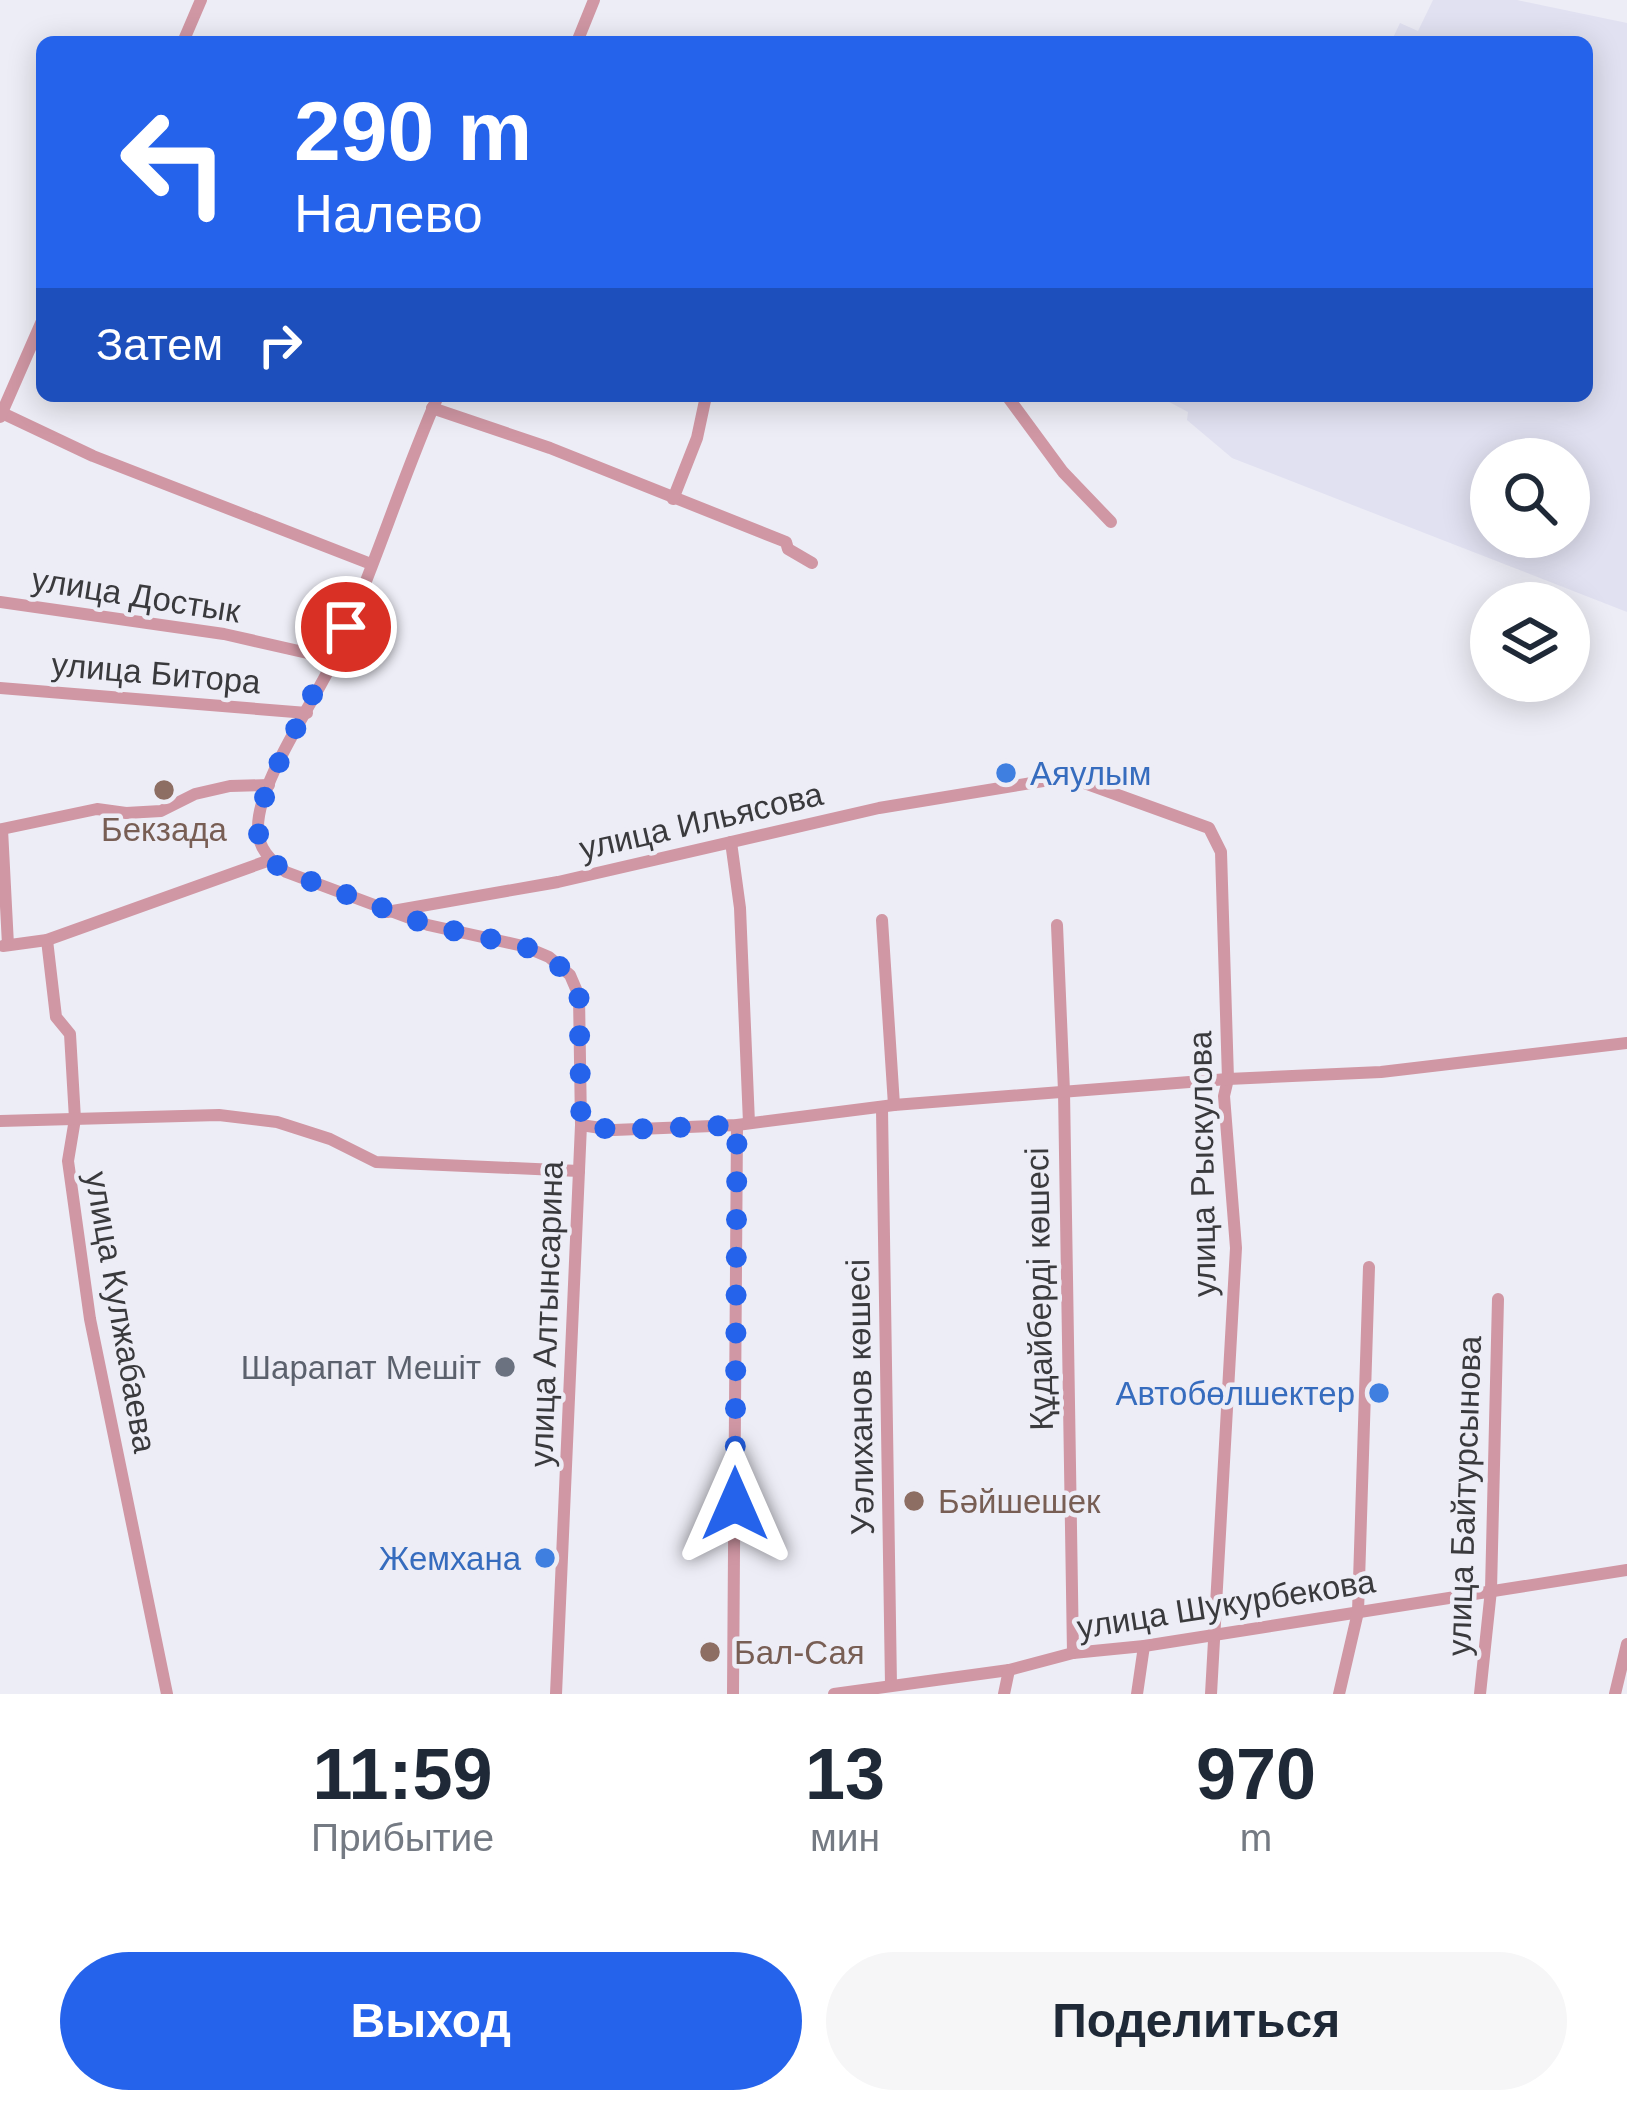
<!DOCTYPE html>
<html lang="ru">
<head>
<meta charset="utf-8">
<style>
	:root { --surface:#fff; --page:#f6f6f7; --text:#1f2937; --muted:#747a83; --accent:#2563eb }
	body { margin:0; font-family:Arial,sans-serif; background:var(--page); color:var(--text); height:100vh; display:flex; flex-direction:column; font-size:45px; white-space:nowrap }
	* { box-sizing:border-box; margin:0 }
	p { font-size:39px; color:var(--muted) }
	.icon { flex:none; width:66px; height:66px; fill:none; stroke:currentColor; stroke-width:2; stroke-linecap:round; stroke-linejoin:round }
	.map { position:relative; height:1694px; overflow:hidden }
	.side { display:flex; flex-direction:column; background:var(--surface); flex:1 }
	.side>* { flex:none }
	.banner { position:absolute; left:36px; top:36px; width:1557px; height:366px; border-radius:18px; box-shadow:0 6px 30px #0003; background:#2563eb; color:#fff; overflow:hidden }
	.buttons { position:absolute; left:1470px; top:438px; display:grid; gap:24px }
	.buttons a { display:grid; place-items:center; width:120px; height:120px; border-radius:50%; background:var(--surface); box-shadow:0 6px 30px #0003; font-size:60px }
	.pin { position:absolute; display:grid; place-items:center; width:102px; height:102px; color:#fff; margin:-51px; border:6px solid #fff; border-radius:50%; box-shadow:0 3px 12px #0007 }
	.me { position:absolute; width:132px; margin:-66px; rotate:0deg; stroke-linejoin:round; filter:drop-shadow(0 0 9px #0008) }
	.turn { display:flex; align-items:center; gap:42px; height:252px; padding:0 60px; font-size:54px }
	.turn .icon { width:156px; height:156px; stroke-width:2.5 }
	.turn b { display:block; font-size:84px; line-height:102px }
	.then { display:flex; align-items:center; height:114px; padding:0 60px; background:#0003; gap:24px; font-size:45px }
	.eta { display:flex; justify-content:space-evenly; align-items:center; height:204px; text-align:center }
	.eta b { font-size:72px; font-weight:600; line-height:84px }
	.action { display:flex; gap:24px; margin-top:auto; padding:24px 60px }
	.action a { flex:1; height:138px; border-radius:72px; background:var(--accent); color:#fff; font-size:48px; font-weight:600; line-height:138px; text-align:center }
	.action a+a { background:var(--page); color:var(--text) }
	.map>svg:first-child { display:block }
	.built { fill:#e1e1f1; fill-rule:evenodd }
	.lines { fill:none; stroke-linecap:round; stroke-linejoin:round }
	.minor { stroke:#d097a4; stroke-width:12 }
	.route { stroke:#2563eb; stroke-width:21; stroke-dasharray:0 37.8 }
	.shop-dot { fill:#3f7fe0; stroke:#ededf6; stroke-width:4.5 }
	.education-dot { fill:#8d6e63; stroke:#ededf6; stroke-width:4.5 }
	.worship-dot { fill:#6b7280; stroke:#ededf6; stroke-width:4.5 }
	.labels { text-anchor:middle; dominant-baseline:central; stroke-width:9; stroke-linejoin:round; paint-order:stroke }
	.street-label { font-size:33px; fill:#3a3a3d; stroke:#ededf6 }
	.shop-label { font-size:33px; fill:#366cbe; stroke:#ededf6; text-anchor:end }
	.education-label { font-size:33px; fill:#785e54; stroke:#ededf6; text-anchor:start }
	.worship-label { font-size:33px; fill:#5b616d; stroke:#ededf6; text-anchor:end }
</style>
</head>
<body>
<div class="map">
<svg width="1627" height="1694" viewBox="0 0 1627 1694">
	<rect width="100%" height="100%" fill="#ededf6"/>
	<path class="built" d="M1433,0H1517L1627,23V612L1232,458L1187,420L1188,412L1158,396H1587V42H1391L1400,23L1418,31ZM1491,459H1569V537H1491Z"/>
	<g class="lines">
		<g class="minor">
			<polyline points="183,42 201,0"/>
			<polyline points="577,42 594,0"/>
			<path d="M438,396C400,483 372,575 333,661C313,704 258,782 258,827C257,848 271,861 286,872L428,925L523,946L549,957L570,975L579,996L581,1125L556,1694"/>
			<polyline points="1007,396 1063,472 1111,522"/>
			<polyline points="432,408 550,448 786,542 788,549 812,563"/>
			<polyline points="0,412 93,456 371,564"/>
			<polyline points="0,417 42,321"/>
			<polyline points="673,499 697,438 706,396"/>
			<polyline points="0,602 224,634 334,659"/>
			<polyline points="0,688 307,713"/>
			<polyline points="731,842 740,908 749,1123"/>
			<polyline points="387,912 558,882 879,808 1068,777 1209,828 1221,852 1228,1079 1224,1096 1236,1248 1211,1694"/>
			<polyline points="882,920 894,1105"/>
			<polyline points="1057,925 1064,1091 1073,1653"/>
			<polyline points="47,940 56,1017 70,1034 75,1119 68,1161 90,1319 167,1694"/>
			<polyline points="8,945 2,829 97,809 126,813 161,811 195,794 230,786 269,785"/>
			<polyline points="3,946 47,940 270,860"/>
			<polyline points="882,1109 891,1685"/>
			<polyline points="0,1121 219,1115 277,1122 330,1139 376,1162 579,1171"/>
			<polyline points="581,1125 614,1130 737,1125 894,1105 1228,1079 1381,1072 1627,1043"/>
			<polyline points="733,1694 737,1125"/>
			<polyline points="834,1694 1009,1670 1073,1653 1144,1646 1627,1570"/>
			<polyline points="1004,1694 1009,1670"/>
			<polyline points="1137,1694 1144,1646"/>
			<polyline points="1339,1694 1358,1612 1369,1267"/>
			<polyline points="1480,1694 1491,1590 1498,1299"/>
			<polyline points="1615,1694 1627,1644"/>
		</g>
	</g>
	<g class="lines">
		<polyline class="route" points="346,627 268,785 257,825 260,842 270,860 286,872 428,925 523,946 549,957 569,975 579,996 581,1125 614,1130 737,1125 735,1504"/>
	</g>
	<g class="shop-dot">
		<circle cx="1006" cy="773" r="12"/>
		<circle cx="1379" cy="1393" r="12"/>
		<circle cx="545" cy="1558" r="12"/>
	</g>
	<g class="education-dot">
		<circle cx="164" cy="790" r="12"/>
		<circle cx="914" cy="1501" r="12"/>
		<circle cx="710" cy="1652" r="12"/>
	</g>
	<circle class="worship-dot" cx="505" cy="1367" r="12"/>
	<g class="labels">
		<g class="street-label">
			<text transform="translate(136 595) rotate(9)">улица Достык</text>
			<text transform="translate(156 673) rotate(5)">улица Битора</text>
			<text transform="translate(701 821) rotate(-13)">улица Ильясова</text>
			<text transform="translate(1202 1164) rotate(-91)">улица Рыскулова</text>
			<text transform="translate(1039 1289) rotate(-91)">Құдайберді көшесі</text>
			<text transform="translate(121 1312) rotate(80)">улица Кулжабаева</text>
			<text transform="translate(546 1314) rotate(-88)">улица Алтынсарина</text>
			<text transform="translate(860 1397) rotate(-91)">Уәлиханов көшесі</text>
			<text transform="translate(1464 1496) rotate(-88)">улица Байтурсынова</text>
			<text transform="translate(1226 1604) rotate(-9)">улица Шукурбекова</text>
		</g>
		<g class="shop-label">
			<text x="1030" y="773" text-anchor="start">Аяулым</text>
			<text x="1355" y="1393">Автобөлшектер</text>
			<text x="521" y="1558">Жемхана</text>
		</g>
		<g class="education-label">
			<text x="164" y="829" text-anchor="middle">Бекзада</text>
			<text x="938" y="1501">Бәйшешек</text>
			<text x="734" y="1652">Бал-Сая</text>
		</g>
		<g class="worship-label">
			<text x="481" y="1367">Шарапат Мешіт</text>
		</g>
	</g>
</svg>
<div class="buttons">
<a><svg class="icon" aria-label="search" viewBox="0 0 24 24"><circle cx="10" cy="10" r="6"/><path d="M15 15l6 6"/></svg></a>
<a><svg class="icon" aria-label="layers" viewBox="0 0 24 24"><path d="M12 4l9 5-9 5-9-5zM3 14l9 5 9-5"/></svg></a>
</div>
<div class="pin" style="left:346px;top:627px;background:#d93025"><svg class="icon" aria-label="arrive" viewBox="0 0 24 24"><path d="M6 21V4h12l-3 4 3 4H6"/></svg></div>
<svg class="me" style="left:735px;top:1504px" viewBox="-20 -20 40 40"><path d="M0-17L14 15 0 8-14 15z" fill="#2563eb" stroke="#fff" stroke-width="4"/></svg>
<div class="banner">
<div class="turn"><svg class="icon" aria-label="left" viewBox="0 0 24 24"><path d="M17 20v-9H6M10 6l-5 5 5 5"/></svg><div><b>290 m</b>Налево</div></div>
<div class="then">Затем<svg class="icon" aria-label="right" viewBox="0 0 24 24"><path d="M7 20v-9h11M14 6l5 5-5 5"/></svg></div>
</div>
</div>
<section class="side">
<div class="eta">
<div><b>11:59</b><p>Прибытие</p></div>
<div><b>13</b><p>мин</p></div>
<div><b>970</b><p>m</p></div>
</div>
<div class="action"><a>Выход</a><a>Поделиться</a></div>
</section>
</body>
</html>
